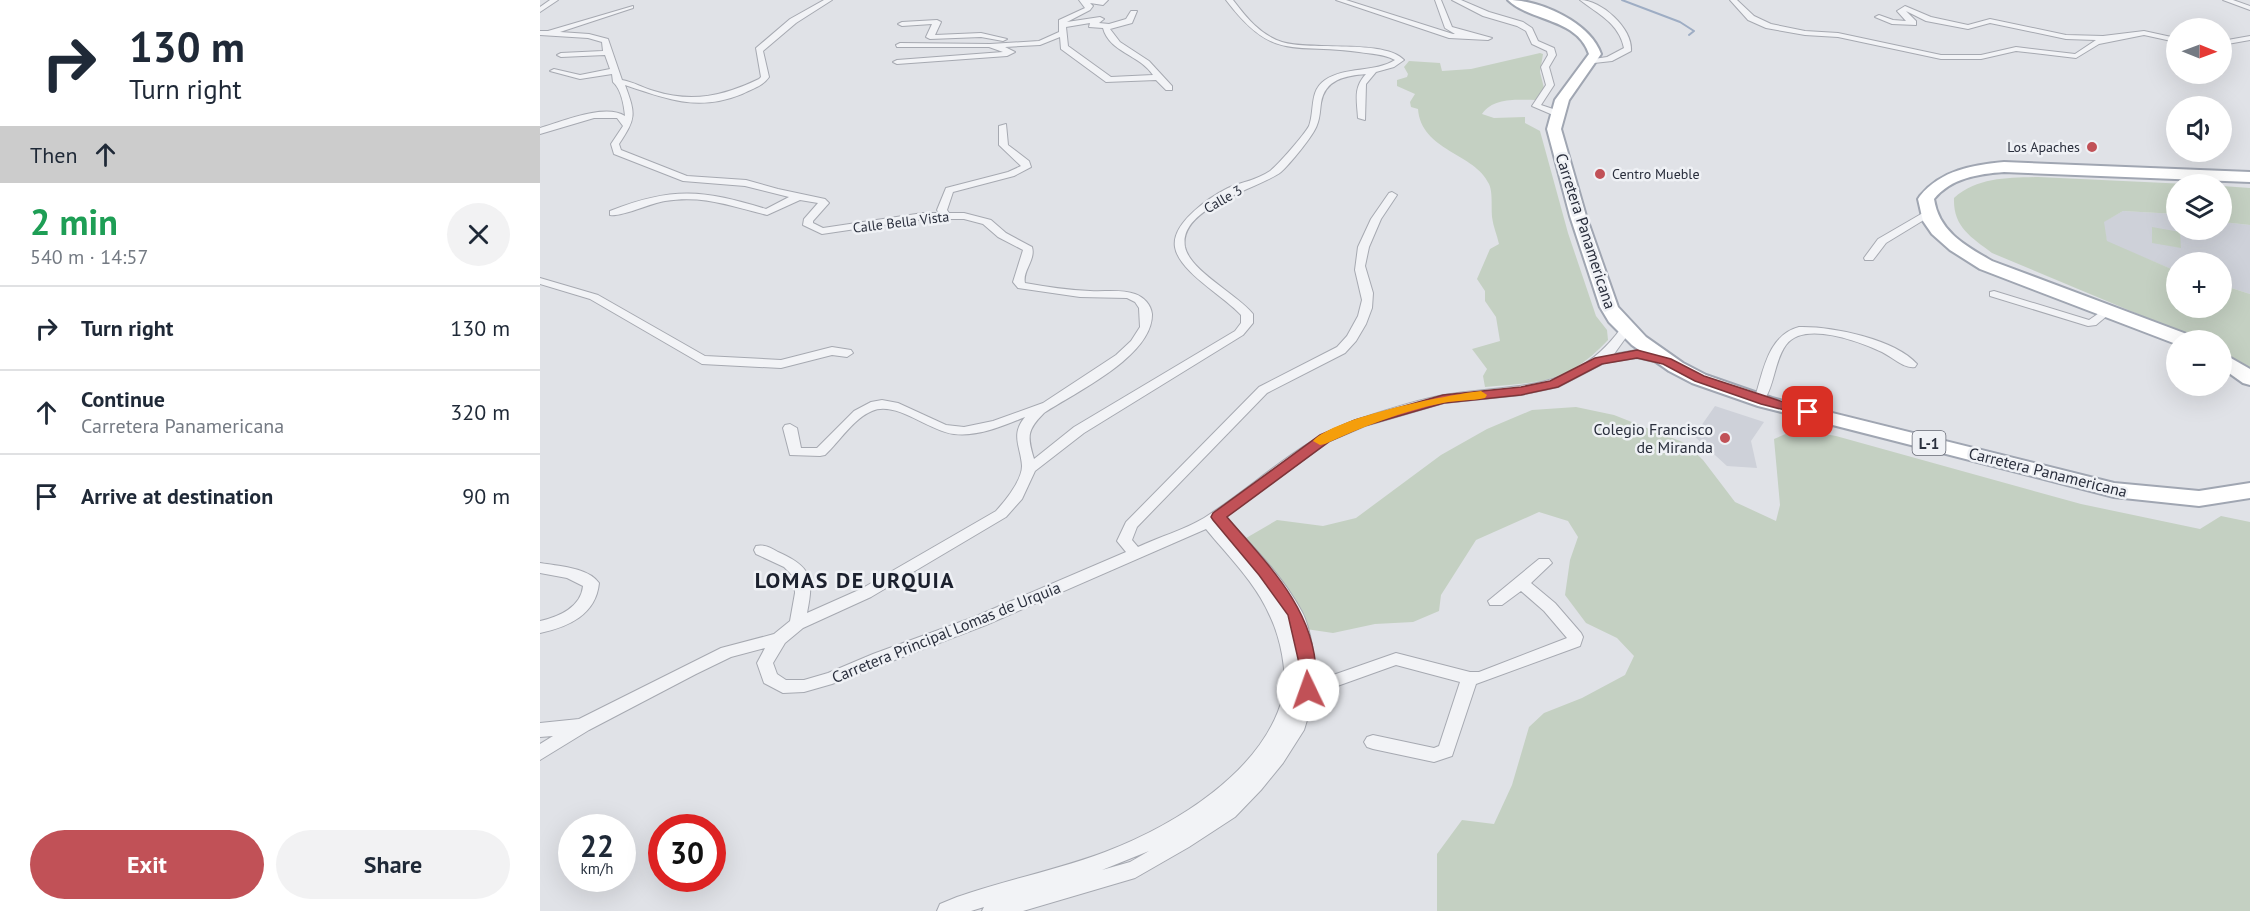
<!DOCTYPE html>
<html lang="en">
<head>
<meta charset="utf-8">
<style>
	:root { --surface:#fff; --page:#f2f2f3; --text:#1f2937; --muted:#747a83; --line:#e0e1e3; --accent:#c15157 }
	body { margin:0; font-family:"PT Sans",sans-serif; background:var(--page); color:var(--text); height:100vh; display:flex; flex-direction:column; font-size:22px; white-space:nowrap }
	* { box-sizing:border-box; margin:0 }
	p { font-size:20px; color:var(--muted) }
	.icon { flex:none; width:33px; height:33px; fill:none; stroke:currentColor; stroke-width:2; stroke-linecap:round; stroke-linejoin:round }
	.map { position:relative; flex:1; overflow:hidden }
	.panel { display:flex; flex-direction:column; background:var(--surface); width:540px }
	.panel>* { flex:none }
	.banner { background:#fff; color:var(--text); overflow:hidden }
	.needle { width:39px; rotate:91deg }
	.controls { position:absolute; left:1626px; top:18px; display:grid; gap:12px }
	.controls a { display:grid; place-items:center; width:66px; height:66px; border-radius:50%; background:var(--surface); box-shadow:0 6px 24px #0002; font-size:30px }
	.speed { position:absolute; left:18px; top:814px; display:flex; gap:12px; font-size:30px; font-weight:700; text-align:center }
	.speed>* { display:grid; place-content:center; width:78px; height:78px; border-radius:50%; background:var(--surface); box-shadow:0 6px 24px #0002; line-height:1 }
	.speed small { font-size:15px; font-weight:400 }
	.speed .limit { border:9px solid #d22; background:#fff; color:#111 }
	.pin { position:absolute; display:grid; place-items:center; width:51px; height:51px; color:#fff; margin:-26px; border-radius:12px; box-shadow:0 3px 9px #0006 }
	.me { position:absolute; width:66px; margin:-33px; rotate:357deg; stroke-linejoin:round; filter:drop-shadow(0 0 4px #0008) }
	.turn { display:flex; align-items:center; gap:21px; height:126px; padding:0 30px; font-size:27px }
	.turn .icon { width:78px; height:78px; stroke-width:2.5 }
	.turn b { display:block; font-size:42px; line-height:51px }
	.then { display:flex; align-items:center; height:57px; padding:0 30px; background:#0003; gap:12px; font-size:22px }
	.round { display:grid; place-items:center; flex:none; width:63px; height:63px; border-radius:32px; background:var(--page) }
	.head { display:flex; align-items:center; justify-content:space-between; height:102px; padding:0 30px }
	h1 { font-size:36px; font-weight:800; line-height:45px; color:#1e9e55 }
	.action { display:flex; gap:12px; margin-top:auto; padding:12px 30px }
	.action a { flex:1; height:69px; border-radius:36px; background:var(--accent); color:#fff; font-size:24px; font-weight:800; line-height:69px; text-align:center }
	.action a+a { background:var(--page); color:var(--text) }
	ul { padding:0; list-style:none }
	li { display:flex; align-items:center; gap:18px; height:84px; padding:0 30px; border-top:2px solid var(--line) }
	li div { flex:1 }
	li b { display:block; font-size:22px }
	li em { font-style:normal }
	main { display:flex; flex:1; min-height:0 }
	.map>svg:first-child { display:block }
	.built { fill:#ced1d9 }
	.green { fill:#c4d0c2 }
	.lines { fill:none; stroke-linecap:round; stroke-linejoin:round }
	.stream { stroke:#9eadc4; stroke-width:2 }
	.street-casing { stroke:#a6a9b1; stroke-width:2 }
	.primary-casing { stroke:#a0a6b2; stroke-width:4 }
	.street { fill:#f2f3f6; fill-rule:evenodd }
	.primary { fill:#fff; fill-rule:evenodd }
	.route { fill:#c15157; stroke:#7d3539; stroke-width:1.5 }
	.slow { fill:#f59e0b }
	.poi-dot { fill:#c15157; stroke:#eff1f5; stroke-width:2 }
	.labels { text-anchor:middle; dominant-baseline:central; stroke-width:5; stroke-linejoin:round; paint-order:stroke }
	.far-poi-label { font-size:14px; fill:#2a2f3d; stroke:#eff1f5; text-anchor:end }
	.far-street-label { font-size:14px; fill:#2a2f3d; stroke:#eff1f5 }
	.shield { fill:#eff1f5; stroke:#656974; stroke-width:1.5 }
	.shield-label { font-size:15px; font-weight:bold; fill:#2a2f3d }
	.street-label { font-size:16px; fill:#2a2f3d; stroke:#eff1f5 }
	.poi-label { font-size:16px; fill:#2a2f3d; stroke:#eff1f5; text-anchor:end }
	.district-label { font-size:22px; font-weight:bold; letter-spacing:1.5px; fill:#1c212e; stroke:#eff1f5 }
</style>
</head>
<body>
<main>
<section class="panel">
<div class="banner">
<div class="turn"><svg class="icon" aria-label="right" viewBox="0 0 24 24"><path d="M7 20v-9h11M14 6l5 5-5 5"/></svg><div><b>130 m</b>Turn right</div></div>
<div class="then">Then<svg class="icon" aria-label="ahead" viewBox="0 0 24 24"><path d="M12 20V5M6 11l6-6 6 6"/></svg></div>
</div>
<div class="head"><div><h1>2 min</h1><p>540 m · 14:57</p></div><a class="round"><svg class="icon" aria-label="close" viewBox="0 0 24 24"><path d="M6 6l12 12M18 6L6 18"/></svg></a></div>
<ul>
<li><svg class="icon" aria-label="right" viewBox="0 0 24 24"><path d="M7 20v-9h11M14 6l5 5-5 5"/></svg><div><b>Turn right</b></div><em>130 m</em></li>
<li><svg class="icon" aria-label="ahead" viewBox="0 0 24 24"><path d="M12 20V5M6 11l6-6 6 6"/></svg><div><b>Continue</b><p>Carretera Panamericana</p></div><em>320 m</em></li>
<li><svg class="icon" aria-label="arrive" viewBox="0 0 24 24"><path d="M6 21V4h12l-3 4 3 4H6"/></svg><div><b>Arrive at destination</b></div><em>90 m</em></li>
</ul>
<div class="action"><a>Exit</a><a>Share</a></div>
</section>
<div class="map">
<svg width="1710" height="911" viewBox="0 0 1710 911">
	<rect width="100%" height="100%" fill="#e0e2e7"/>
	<g class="built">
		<polygon points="1583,211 1636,214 1636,230 1682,230 1682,222 1710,225 1710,294 1682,285 1682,262 1636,262 1636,271 1567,242 1563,222"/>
		<polygon points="1175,406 1224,422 1211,441 1217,468 1187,466 1154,436"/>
	</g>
	<g class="green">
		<path d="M1000,53L1003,54L1000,72L1004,88L996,100C977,100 954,97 942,114L954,118L985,117V123L1000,131L1028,233L1056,316L1067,330L1068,340C1029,382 1000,383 945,387L943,376L947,369L932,349L960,341L956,317L945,301V291L937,279L950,249L959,244C957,235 953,226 952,217C951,207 953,193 949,184C935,153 881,151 878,109L871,107L870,102L875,94L857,86V80L867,77L868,74L864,67L869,61L900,63L902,71L931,69Z"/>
		<path d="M1498,177L1647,184H1636V214L1583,211L1564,222L1567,241L1636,271V308H1682V285L1710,294V368L1682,352V340H1660L1452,253C1431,237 1413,227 1414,198C1438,177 1468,178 1498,177Z"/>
		<polygon points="1682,186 1710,188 1710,225 1682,222"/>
		<polygon points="1612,227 1640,232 1641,248 1612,243"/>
		<polygon points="1036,407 1074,415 1145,443 1163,460 1195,502 1236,521 1240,505 1234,439 1257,429 1296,436 1541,504 1660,529 1681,516 1710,522 1710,911 897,911 897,854 922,820 954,824 972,785 989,727 1004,713 1042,698 1085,675 1094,656 1077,638 1046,623 1025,595 1030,560 1038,537 1028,521 999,512 936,540 901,595 899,611 873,622 835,624 793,633 766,629 701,541 737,520 783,526 816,518 901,455 947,429 992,410"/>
	</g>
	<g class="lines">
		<polyline class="stream" points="1082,0 1140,22 1154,31 1149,35"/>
		<defs>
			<g id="street">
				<polygon points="10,0 18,0 0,12 0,7"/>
				<path d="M284,0H292L256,23L223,51L229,77C223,86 212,89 202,94C158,112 127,99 85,85C96,115 96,118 79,144L81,150L147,176L206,180L238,189L285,199L289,203L273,221V223L283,228L383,213H399L397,210L406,188L468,172L481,166L459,145V126L466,124L468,145L489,161L491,167L474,176L413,192L407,210L409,213H424L451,220L466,233L492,247C496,260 482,271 485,283C507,287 528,290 550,291C565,292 581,289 595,294C604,297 611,305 612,314C613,356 536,392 504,413C487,430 487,436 494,459L534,427L695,331L701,323V315C684,296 639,272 635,247C631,223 670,197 688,188C702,182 717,180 730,171C739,164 764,135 769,126C775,110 769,91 785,80C806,66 834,73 855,60C844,54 831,54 819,52C752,43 733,62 686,0H693C706,17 720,35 742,42C770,51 845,39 864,60L854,67L836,72L826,84L825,120L818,118C817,100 813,88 826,74C805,76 785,79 781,103C780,110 780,118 777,125C774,135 749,165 741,172C719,189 638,207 645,247C650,271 697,294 713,314V323L703,335L544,433L495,471L482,499L466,517L331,597L263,628L245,643L233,663L237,674L246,680H264L288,673L333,654L434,617L586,552L577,541L586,522L719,387L797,347L807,336L818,316L822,300L815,270L818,247L831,219L849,193L852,192L857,195L841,219L829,247L825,266L833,293L832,308L826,324L816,341L805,353L727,393L597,527L592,540L598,547C619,537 644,530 664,518C715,486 759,440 816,420C843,411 876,400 904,395C976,383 1033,395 1082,327L1086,325L1092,329L1074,354L1097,350L1131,358L1133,361L1131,364L1127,365L1097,358L1064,363L1018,387L981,395L904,403L825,426L790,441L685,516C712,546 743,576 762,612C771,629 775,661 776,681L856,653L930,672H939L1027,638L1004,611L981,591L962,605H950L948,601L999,559H1009L1012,563L991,583L1015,603L1041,633L1043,637L1040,646L936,684L912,756L894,762L833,749L827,747L824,742L827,737L833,735L894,748L899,746L920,682L856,665L775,694L764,730L743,763L721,790L695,817L649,847L595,878L483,911H442L444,907L431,911H397L400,904L417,897C466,880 517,870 565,852C633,826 724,772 743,696C748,672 740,637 730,616C716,583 688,556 666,529L446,625L292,684L264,692L243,693L224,683L217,663L225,648L191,657L156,674L49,730L0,760V744L13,736L0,737V723L39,719L181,648L234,634L250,621L255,593L254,577L244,567L216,554L214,550L216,546C224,544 231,548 238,552C272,567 274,578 267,613L321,589L456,511C465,501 482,480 482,466C481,447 470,435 485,417C463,426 438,437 414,434C389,431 355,400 332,411C313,419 300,441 285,455L280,456L250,455L243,428L245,425L250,424L257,428L261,448H277L314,411L331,402L342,400L358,403L406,425L424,427L453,421L503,403L576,355L591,341L600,327L599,308L595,302L587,298L540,297L478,288L473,282L483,250L458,237L443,224L424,219H383L282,234L263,225L264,219L278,203L260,200L227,215C190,206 164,195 125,201C111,203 82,217 70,215V211C133,186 164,190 226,209L249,197L205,186L143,181L74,154L71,144L83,126L77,118H54L0,134V128C21,122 65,103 85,116C84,105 81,89 73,82L72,74L40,79L10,71L14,69L40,75L70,69L65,55L21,57L17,55L21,53L63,51L62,42L48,38L0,35V31H8L93,6V8L20,32L49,34L68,39L82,80C94,82 103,88 114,91C152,103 184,96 219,79L221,77L216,48L250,19ZM609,851L590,862L562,870Z"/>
				<path d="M539,0H568L563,5L550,3L553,6L550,10L527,22L560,17L564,19L559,23L569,24L586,19L591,11H597L592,23L570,29L580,42L609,61L632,86V90H626L616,80L566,82L521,49L520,37L500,45L465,47L475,52L467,56L357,64L353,62L357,60L463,52L449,47H357L356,45L360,43L450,44L499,41L519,32V20L545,8ZM550,23L549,27L563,28C569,52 600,55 613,75L571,77L528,46L526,27Z"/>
				<polygon points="796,0 806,0 913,34 915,34 905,28 895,0 901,0 912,27 952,38 948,40 909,38"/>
				<polygon points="912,0 921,0 949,12 983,22 992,28 998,41 1014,48 1016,55 1009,67 1014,85 1001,105 1019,111 1019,115 1013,115 992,106 1006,85 1001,67 1008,55 1007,51 992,44 986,31 977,26 943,16"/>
				<path d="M1040,0C1061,0 1093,28 1091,51L1072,61L1054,63V59L1067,57L1084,48C1079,23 1058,14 1040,0Z"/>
				<polygon points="1190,0 1197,0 1214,16 1231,24 1265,31 1298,33 1401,55 1441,55 1476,47 1535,54 1556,40 1526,39 1450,23 1428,29 1386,21 1366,11 1376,21 1376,25 1352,24 1335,17 1339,15 1353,20 1366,21 1357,11 1365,6 1391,17 1428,25 1450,19 1526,35 1563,36 1604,31 1636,38 1636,42 1604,35 1559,44 1536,58 1476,51 1441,59 1401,59 1298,37 1265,35 1226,28 1208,20"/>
				<polygon points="1683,0 1693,0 1710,6 1710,10"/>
				<polygon points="397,20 401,22 395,35 441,33 467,39 463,41 441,37 390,39 386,37 392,24 362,26 358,24 362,22"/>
				<polygon points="1710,36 1710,40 1682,45 1682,41"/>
				<polygon points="1388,210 1393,213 1392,215 1346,243 1333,260 1325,260 1324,258 1338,239"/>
				<polygon points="0,278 58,295 165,356 241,360 292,347 311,350 313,353 307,357 292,355 241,368 162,364 50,299 0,284"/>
				<polygon points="1454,291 1549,320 1568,307 1574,310 1556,325 1548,326 1450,296 1450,292"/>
				<path d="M1259,327C1291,326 1355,339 1377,364L1375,367C1364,369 1352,357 1342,352C1320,342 1264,320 1246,345C1235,360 1235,381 1226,397H1218L1216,394C1224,368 1229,335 1259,327Z"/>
				<path d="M0,563C17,566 48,567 59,583C56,615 28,627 0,633V621C19,617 41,607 43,586L27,578L0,573Z"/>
			</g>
			<g id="primary">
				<path d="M968,0C1000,0 1050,22 1061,54L1029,100L1021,129L1046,216L1078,307L1106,337L1143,363L1166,375L1232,398L1574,483L1659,491L1710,483V498L1659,506L1574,497L1218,406L1152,383L1129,371L1092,345L1069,322L1060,307L1030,216L1007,129L1015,100L1049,54C1037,18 991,22 968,0Z"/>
				<path d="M1464,162L1710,172V182L1464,172C1438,174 1411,178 1394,199C1399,232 1426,246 1452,261L1652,336L1655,340H1636V344L1440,269L1410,250L1392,234L1383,221L1378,199L1380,196C1401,170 1433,165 1464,162Z"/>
				<polygon points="1682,353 1710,369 1710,385 1703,383 1682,368"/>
			</g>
		</defs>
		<use href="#street" class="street-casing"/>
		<use href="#primary" class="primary-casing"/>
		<use href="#street" class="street"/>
		<use href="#primary" class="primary"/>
	</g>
	<path class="route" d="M1097,350L1131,359L1164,376L1274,412L1268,416L1221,404L1155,381L1123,364L1097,358L1062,364L1018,387L981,395L904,403L824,426L790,441L687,517C726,563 774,608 776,672C776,680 778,688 774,694H762L759,663L748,615L719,575L673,520L671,517L673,513L780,435L815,420L903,395L981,387L1010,381L1055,358Z"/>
	<path class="slow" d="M941,391L947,395L945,398C931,401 917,400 903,403C862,411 822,427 785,444L780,445L773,441C795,417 906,395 941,391Z"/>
	<g class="poi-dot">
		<circle cx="1552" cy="147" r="6"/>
		<circle cx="1060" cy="174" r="6"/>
		<circle cx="1185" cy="438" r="6"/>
	</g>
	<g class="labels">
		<g class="far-poi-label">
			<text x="1540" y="147">Los Apaches</text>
			<text x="1072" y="174" text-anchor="start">Centro Mueble</text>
		</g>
		<g class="far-street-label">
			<text transform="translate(683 199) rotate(-30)">Calle 3</text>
			<text transform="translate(361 222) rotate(-7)">Calle Bella Vista</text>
		</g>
		<rect class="shield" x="1372.5" y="431" width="33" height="24" rx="4.5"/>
		<g class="shield-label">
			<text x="1389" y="443">L-1</text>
		</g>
		<g class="street-label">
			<text transform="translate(1046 231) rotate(72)">Carretera Panamericana</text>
			<text transform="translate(1508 472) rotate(14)">Carretera Panamericana</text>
			<text transform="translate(406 632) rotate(-22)">Carretera Principal Lomas de Urquia</text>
		</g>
		<g class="poi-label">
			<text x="1173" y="429">Colegio Francisco<tspan x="1173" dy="18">de Miranda</tspan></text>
		</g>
		<g class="district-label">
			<text x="315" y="580">LOMAS DE URQUIA</text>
		</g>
	</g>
</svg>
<div class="controls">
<a><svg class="needle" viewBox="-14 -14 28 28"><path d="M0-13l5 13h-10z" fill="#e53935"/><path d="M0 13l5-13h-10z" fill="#747a83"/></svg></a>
<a><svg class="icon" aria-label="sound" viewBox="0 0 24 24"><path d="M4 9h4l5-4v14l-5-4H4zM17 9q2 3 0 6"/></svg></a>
<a><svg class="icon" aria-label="layers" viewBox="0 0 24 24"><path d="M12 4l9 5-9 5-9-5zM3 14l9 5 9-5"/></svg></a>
<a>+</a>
<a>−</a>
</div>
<div class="speed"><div>22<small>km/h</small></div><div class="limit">30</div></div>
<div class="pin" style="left:1268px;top:412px;background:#d93025"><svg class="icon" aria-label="arrive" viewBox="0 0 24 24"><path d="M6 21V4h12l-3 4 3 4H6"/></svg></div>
<svg class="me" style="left:768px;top:690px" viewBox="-20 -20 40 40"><circle r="19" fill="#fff"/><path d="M0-13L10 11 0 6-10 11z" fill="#c15157"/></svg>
</div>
</main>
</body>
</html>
